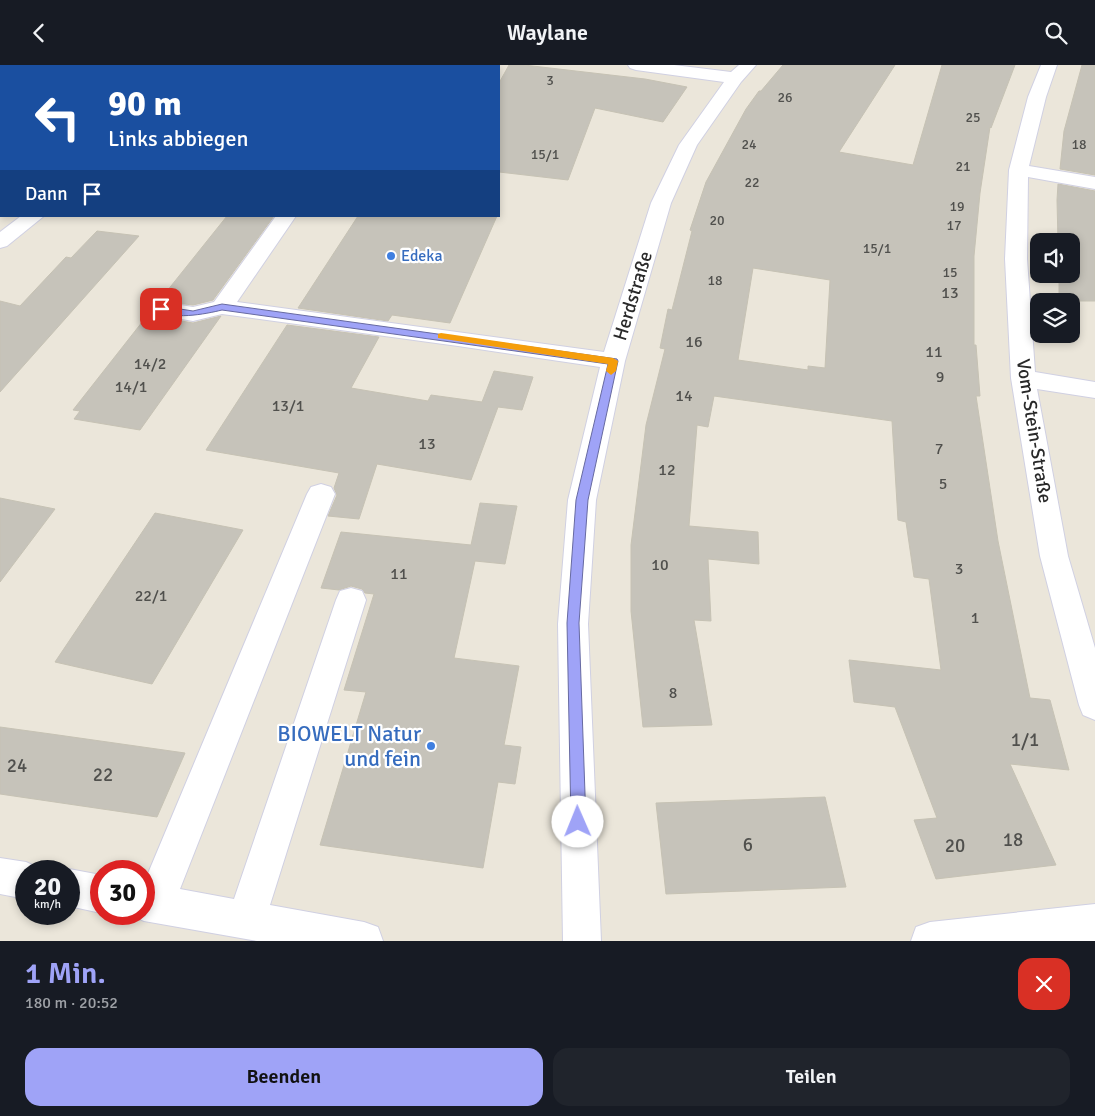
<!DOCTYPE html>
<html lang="de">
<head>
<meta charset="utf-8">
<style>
	:root { --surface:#171b24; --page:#20242c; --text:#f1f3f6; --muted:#9ea1a6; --accent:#9fa3f7 }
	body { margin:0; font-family:Signika,sans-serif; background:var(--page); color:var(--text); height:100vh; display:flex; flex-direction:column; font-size:19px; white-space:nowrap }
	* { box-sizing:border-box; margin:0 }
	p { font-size:16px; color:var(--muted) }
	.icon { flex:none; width:28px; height:28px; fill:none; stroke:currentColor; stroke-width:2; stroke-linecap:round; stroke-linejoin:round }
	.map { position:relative; height:876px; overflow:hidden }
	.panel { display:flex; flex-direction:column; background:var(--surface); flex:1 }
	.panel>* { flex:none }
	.hud { position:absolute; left:0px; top:0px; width:500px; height:152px; box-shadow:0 2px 8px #0003; background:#1a4fa0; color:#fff; overflow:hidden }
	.controls { position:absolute; left:1030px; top:168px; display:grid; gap:10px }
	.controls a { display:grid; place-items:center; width:50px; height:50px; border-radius:10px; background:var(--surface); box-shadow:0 2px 8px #0003; font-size:25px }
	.speed { position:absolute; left:15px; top:795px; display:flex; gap:10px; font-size:25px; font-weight:700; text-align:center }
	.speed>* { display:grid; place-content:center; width:65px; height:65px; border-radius:50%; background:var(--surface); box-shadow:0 2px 8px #0003; line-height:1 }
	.speed small { font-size:12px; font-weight:400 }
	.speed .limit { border:8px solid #d22; background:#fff; color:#111 }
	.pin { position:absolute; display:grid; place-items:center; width:42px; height:42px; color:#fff; margin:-21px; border-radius:10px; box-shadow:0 2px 8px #0006 }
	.me { position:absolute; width:55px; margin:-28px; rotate:359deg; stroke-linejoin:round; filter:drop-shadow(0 0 4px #0008) }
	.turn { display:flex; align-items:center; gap:18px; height:105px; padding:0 25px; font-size:22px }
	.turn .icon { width:65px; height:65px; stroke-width:2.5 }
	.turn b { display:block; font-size:35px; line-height:42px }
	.then { display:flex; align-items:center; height:48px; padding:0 25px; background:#0003; gap:10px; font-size:19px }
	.round { display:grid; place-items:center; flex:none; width:52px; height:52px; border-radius:15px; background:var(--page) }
	.headline { display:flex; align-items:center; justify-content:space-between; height:85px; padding:0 25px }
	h1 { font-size:30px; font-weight:600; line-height:38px; color:var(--accent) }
	.cta { display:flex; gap:10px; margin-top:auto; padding:10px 25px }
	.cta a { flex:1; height:58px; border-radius:15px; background:var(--accent); color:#111; font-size:20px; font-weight:600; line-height:58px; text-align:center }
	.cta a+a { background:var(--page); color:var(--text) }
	header { display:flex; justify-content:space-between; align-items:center; height:65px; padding:0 25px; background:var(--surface); font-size:22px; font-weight:600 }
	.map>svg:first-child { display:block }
	.building { fill:#c6c3ba; stroke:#c6c2b4; fill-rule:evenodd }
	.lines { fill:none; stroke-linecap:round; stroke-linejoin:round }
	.minor-casing { stroke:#d0d0e2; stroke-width:2 }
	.minor { fill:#fff; fill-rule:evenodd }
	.route { fill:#9fa3f7; stroke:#676aa1 }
	.slow { fill:#f59e0b }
	.shop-dot { fill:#3f7fe0; stroke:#fff; stroke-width:2 }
	.labels { text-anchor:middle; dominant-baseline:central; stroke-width:4.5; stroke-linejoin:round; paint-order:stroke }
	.far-number-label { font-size:14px; fill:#50504d }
	.far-shop-label { font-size:16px; fill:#366cbe; stroke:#fff; text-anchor:start }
	.number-label { font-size:16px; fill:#50504d }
	.street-label { font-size:19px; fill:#292929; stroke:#fff }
	.near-number-label { font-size:19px; fill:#50504d }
	.near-shop-label { font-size:22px; fill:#366cbe; stroke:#fff; text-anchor:end }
</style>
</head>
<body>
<header><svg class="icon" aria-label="back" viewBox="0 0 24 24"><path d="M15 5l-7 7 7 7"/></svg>Waylane<svg class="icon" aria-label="search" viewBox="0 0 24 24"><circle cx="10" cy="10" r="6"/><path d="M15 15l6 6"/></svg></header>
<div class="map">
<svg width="1095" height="876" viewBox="0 0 1095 876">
	<rect width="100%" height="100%" fill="#ebe6da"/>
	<g class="building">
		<polygon points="509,0 524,0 645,14 687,22 663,57 595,43 568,115 499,107 499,18"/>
		<path d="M783,0H895L839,87L913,100L942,0H1015L991,63L990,62L980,128L974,191V280H976L980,331H976L998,476L1030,633L1050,635L1069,705L1010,699L1056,800L936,814L914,755L937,753L895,642L854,637L849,595L941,605L929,514L914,512L906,457L898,455L892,356L714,331L708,362L697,360L689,461L758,467L759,499L708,494L711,556L694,555L712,660L643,662L631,546V480L646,360L665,284L660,283L668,244L672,245L692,166L690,165L706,117L746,44L759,26H761ZM753,203L830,215L825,303L808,301V305L738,295Z"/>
		<polygon points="1082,0 1095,0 1095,110 1060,104 1064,66"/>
		<polygon points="1058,119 1095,126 1095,236 1059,236 1059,209 1071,209 1071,176 1058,176 1057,135"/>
		<polygon points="227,151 274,151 213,235 193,240 159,236"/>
		<polygon points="358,151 497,151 450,258 392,250 388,256 298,243"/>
		<polygon points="97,166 139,171 0,327 0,236 20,241 66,192 71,193"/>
		<polygon points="150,247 153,251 193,258 221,251 140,365 74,354 80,346 73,345"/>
		<polygon points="287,260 379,272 351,323 428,336 431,330 482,337 494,306 533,312 522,345 498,342 471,415 377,399 359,454 328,451 337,430 334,423 339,408 206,385"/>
		<polygon points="0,433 55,444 0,517"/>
		<polygon points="480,438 517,441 505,499 475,496 454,593 519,601 504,680 521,682 515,719 498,717 483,803 320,780 366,627 344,625 374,529 365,528 362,524 351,521 339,525 321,523 341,467 471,480"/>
		<polygon points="155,448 243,465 152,619 55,597"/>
		<polygon points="0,662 51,669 185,688 157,752 0,729"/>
		<polygon points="825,732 846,822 666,829 656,738"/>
	</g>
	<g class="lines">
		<defs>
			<g id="minor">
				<polygon points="628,0 674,0 731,7 739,0 756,0 741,17 697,80 671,138 625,296 596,435 588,559 601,876 563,876 558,559 568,435 600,302 458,281 222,249 193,256 153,249 150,244 153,239 161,237 193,242 214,237 276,151 296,151 237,237 604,287 651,138 679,80 724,17 636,5 630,3"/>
				<polygon points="1041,0 1057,0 1046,32 1029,101 1095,112 1095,124 1028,112 1027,194 1035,307 1095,317 1095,333 1037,324 1068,491 1095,583 1095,655 1083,650 1079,640 1040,491 1011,313 1005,194 1009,105 1028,32"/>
				<polygon points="21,151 44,151 7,181 0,183 0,167"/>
				<polygon points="321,419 331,422 335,429 180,824 234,834 336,535 340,526 351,523 362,526 366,535 270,840 364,857 378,862 383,876 257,876 144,856 131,850 130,849 144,849 144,818 307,429 311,422"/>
				<polygon points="0,793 26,797 39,803 40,806 26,806 26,834 0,829"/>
				<polygon points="69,804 101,810 101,848 69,841 69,806 65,806"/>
				<polygon points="1095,839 1095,876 911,876 916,862 930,857"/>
			</g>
		</defs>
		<use href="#minor" class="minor-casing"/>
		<use href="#minor" class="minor"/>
	</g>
	<path class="route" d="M222,239L617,294L618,296L588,435L579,558L586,757L584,762L578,764L573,762L571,757L567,558L576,435L608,299L222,245C206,249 170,256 156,244L161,241L193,246Z"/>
	<polygon class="slow" points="441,268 613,293 618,296 616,306 611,310 606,306 608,299 438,273 438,269"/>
	<g class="shop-dot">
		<circle cx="391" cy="191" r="5"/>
		<circle cx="431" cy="681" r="5"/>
	</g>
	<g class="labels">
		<g class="far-number-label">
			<text x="550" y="15">3</text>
			<text x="785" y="32">26</text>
			<text x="973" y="52">25</text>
			<text x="749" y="79">24</text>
			<text x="1079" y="79">18</text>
			<text x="545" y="89">15/1</text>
			<text x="963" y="101">21</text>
			<text x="752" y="117">22</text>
			<text x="957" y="141">19</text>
			<text x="717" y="155">20</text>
			<text x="954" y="160">17</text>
			<text x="877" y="183">15/1</text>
			<text x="950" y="207">15</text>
			<text x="715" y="215">18</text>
		</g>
		<g class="far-shop-label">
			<text x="401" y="191">Edeka</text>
		</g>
		<g class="number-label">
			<text x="950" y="228">13</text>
			<text x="694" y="277">16</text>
			<text x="934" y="287">11</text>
			<text x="150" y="299">14/2</text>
			<text x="940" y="312">9</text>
			<text x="131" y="322">14/1</text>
			<text x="684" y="331">14</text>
			<text x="288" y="341">13/1</text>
			<text x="427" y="379">13</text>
			<text x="939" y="384">7</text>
			<text x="667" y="405">12</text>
			<text x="943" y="419">5</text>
			<text x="660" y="500">10</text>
			<text x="959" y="504">3</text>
			<text x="399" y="509">11</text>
			<text x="151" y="531">22/1</text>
			<text x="975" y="553">1</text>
			<text x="673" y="628">8</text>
		</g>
		<g class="street-label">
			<text transform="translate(633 231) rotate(-73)">Herdstraße</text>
			<text transform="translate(1034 366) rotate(81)">Vom-Stein-Straße</text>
		</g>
		<g class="near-number-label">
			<text x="1025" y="675">1/1</text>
			<text x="17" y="701">24</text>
			<text x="103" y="710">22</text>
			<text x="1013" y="775">18</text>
			<text x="748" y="780">6</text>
			<text x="955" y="781">20</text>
		</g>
		<g class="near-shop-label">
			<text x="421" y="668">BIOWELT Natur<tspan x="421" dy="25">und fein</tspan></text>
		</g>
	</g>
</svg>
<div class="controls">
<a><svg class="icon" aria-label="sound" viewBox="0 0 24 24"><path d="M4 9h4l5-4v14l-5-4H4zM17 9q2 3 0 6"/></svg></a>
<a><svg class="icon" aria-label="layers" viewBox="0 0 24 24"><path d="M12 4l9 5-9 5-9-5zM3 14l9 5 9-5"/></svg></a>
</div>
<div class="speed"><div>20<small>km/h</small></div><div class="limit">30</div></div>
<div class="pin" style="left:161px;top:244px;background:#d93025"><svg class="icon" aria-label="arrive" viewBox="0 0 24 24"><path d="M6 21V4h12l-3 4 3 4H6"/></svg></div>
<svg class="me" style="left:578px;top:757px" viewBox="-20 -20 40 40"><circle r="19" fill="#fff"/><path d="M0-13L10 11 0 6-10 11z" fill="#9fa3f7"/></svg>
<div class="hud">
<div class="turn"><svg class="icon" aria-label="left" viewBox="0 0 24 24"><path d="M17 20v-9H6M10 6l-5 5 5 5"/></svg><div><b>90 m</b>Links abbiegen</div></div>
<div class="then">Dann<svg class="icon" aria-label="arrive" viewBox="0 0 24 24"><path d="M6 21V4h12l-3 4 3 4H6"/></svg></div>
</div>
</div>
<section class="panel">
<div class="headline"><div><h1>1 Min.</h1><p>180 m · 20:52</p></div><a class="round" style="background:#d93025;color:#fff"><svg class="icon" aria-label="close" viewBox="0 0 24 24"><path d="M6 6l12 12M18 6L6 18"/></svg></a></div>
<div class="cta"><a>Beenden</a><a>Teilen</a></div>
</section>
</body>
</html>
